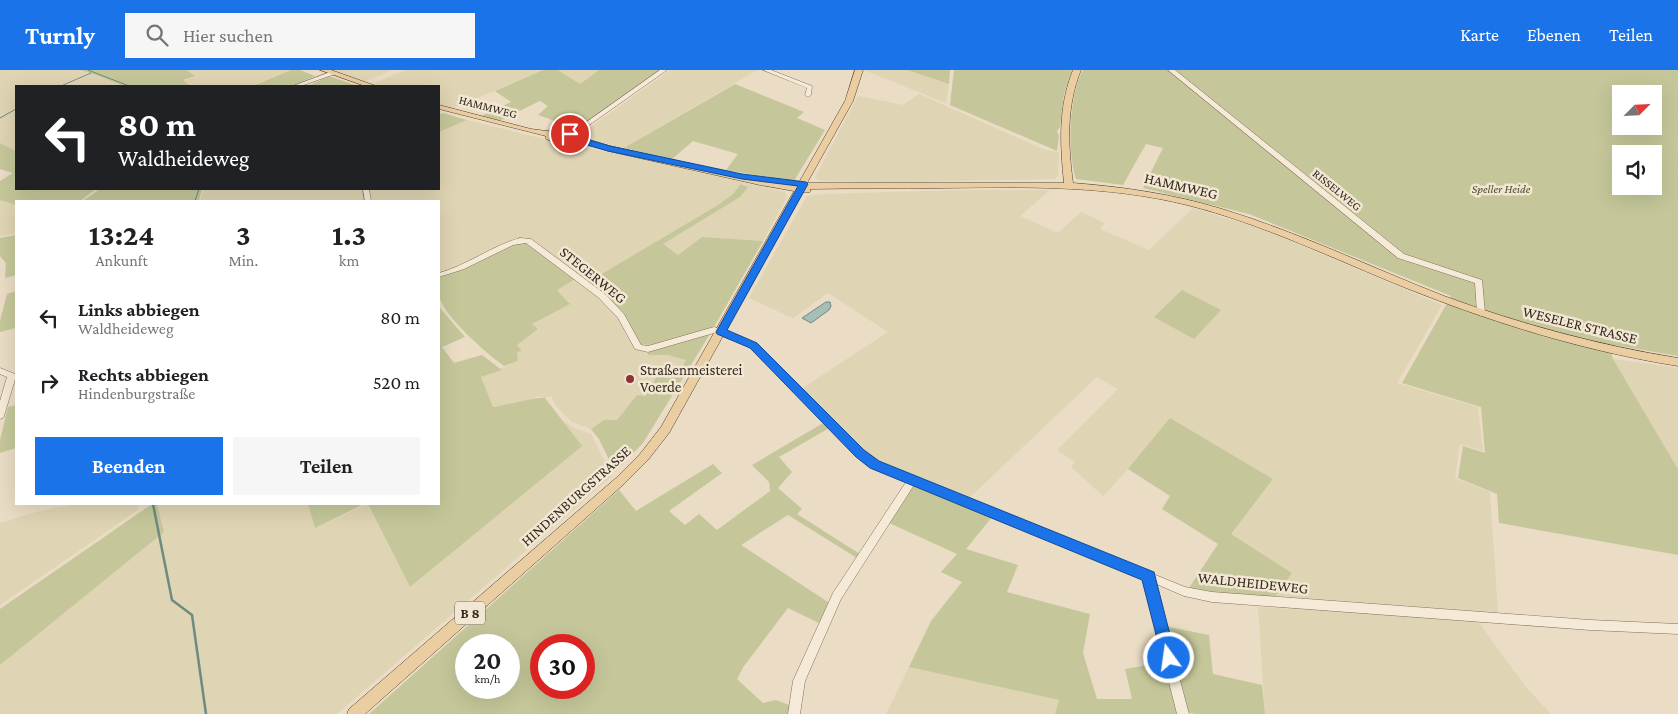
<!DOCTYPE html>
<html lang="de">
<head>
<meta charset="utf-8">
<style>
	:root { --surface:#fff; --page:#f6f6f6; --text:#202124; --muted:#757577; --accent:#1a73e8 }
	body { margin:0; font-family:"Crimson Pro",serif; background:var(--page); color:var(--text); height:100vh; display:flex; flex-direction:column; font-size:19px; white-space:nowrap }
	* { box-sizing:border-box; margin:0 }
	p { font-size:16px; color:var(--muted) }
	.icon { flex:none; width:28px; height:28px; fill:none; stroke:currentColor; stroke-width:2; stroke-linecap:round; stroke-linejoin:round }
	.map { position:relative; flex:1; overflow:hidden }
	.panel { position:absolute; left:15px; top:130px; width:425px; height:305px; display:flex; flex-direction:column; background:var(--surface); border-radius:0px; box-shadow:0 5px 20px #0002 }
	.panel>* { flex:none }
	.banner { position:absolute; left:15px; top:15px; width:425px; height:105px; border-radius:0px; box-shadow:0 5px 20px #0002; background:#202124; color:#fff; overflow:hidden }
	.needle { width:32px; rotate:66deg }
	.tools { position:absolute; left:1612px; top:15px; display:grid; gap:10px }
	.tools a { display:grid; place-items:center; width:50px; height:50px; border-radius:0px; background:var(--surface); box-shadow:0 5px 20px #0002; font-size:25px }
	.speed { position:absolute; left:455px; top:564px; display:flex; gap:10px; font-size:25px; font-weight:700; text-align:center }
	.speed>* { display:grid; place-content:center; width:65px; height:65px; border-radius:50%; background:var(--surface); box-shadow:0 5px 20px #0002; line-height:1 }
	.speed small { font-size:12px; font-weight:400 }
	.speed .limit { border:8px solid #d22; background:#fff; color:#111 }
	.pin { position:absolute; display:grid; place-items:center; width:42px; height:42px; color:#fff; margin:-21px; border:2px solid #fff; border-radius:50%; box-shadow:0 1px 5px #0007 }
	.me { position:absolute; width:55px; margin:-28px; rotate:346deg; stroke-linejoin:round; filter:drop-shadow(0 0 4px #0008) }
	.turn { display:flex; align-items:center; gap:18px; height:105px; padding:0 20px; font-size:22px }
	.turn .icon { width:65px; height:65px; stroke-width:2.5 }
	.turn b { display:block; font-size:35px; line-height:42px }
	.eta { display:flex; justify-content:space-evenly; align-items:center; height:85px; text-align:center }
	.eta b { font-size:30px; font-weight:700; line-height:35px }
	.primary-button { display:flex; gap:10px; margin-top:auto; padding:10px 20px }
	.primary-button a { flex:1; height:58px; border-radius:0px; background:var(--accent); color:#fff; font-size:20px; font-weight:700; line-height:58px; text-align:center }
	.primary-button a+a { background:var(--page); color:var(--text) }
	ul { padding:0; list-style:none }
	li { display:flex; align-items:center; gap:15px; height:65px; padding:0 20px }
	li div { flex:1 }
	li b { display:block; font-size:19px }
	li em { font-style:normal }
	header { display:flex; align-items:center; gap:30px; box-sizing:border-box; height:70px; padding:0 25px; background:var(--accent); color:#fff }
	header strong { font-size:24px }
	nav { display:flex; gap:28px; margin-inline-start:auto; font-size:18px }
	.search { width:350px; height:45px; background:var(--page); display:flex; align-items:center; gap:12px; box-sizing:border-box; padding:0 18px; border-radius:0px; color:var(--muted); font-size:19px }
	.map>svg:first-child { display:block }
	.farmland { fill:#dfd4b3 }
	.green { fill:#c5c79a; fill-rule:evenodd }
	.water { fill:#a6beb5; stroke:#6e8b81 }
	.lines { fill:none; stroke-linecap:round; stroke-linejoin:round }
	.stream-far1 { stroke:#6e8b81; stroke-width:1 }
	.stream { stroke:#6e8b81; stroke-width:2.5 }
	.minor-casing { stroke:#836e5c; stroke-width:1 }
	.major-casing { stroke:#513d30; stroke-width:1 }
	.minor { fill:#f5ead7; fill-rule:evenodd }
	.major { fill:#eacda0; fill-rule:evenodd }
	.route { fill:#1a73e8; stroke:#114b97 }
	.poi-dot { fill:#8c3239; stroke:#f2e7d3; stroke-width:2 }
	.labels { text-anchor:middle; dominant-baseline:central; stroke-width:5; stroke-linejoin:round; paint-order:stroke }
	.far-street-label { font-size:12px; fill:#34281f; stroke:#f2e7d3 }
	.far-park-label { font-size:12px; font-style:italic; fill:#484f28; stroke:#f2e7d3 }
	.shield { fill:#f2e7d3; stroke:#6d6155; stroke-width:1 }
	.shield-label { font-size:14px; font-weight:bold; fill:#34281f }
	.street-label { font-size:15px; fill:#34281f; stroke:#f2e7d3 }
	.poi-label { font-size:15px; fill:#34281f; stroke:#f2e7d3; text-anchor:start }
</style>
</head>
<body>
<header>
<strong>Turnly</strong>
<div class="search"><svg class="icon" aria-label="search" viewBox="0 0 24 24"><circle cx="10" cy="10" r="6"/><path d="M15 15l6 6"/></svg>Hier suchen</div>
<nav><a>Karte</a><a>Ebenen</a><a>Teilen</a></nav>
</header>
<div class="map">
<svg width="1678" height="644" viewBox="0 0 1678 644">
	<rect width="100%" height="100%" fill="#eadcc5"/>
	<g class="farmland">
		<polygon points="0,0 81,0 88,3 59,16 16,16 16,38 6,44 16,39 16,81 0,73"/>
		<polygon points="188,0 291,0 255,14 256,16 190,16 183,11 195,6"/>
		<polygon points="331,0 392,0 363,12"/>
		<polygon points="405,0 543,0 451,39 439,35 439,16 379,16 372,14"/>
		<polygon points="558,0 599,0 580,14"/>
		<polygon points="671,0 757,0 624,78 595,71 589,60 593,55"/>
		<polygon points="864,0 907,0 949,14 946,33"/>
		<polygon points="91,4 125,16 65,16"/>
		<polygon points="919,24 1045,80 1059,82 1058,106 1054,109 900,112 820,111 815,107 858,26 903,35"/>
		<polygon points="467,50 548,70 560,80 587,78 627,86 785,122 787,127 763,171 702,167 678,185 664,177 663,174 667,171 740,127 746,115 741,114 733,124 718,135 588,212 527,168 521,167 486,185 439,204 439,131 370,131 368,119 439,119 439,62"/>
		<polygon points="204,119 364,119 367,131 200,131"/>
		<polygon points="961,120 1050,120 1020,146 1058,163 1081,142 1105,153 1100,159 1149,180 1193,138 1265,160 1442,235 1397,313 1478,337 1483,381 1460,374 1455,408 1490,422 1498,543 1275,527 1292,503 1230,464 1273,409 1173,351 1103,426 1071,397 1075,392 1057,380 1118,319 1097,307 968,429 878,394 801,319 888,262 828,223 793,248 749,228 807,126 824,124"/>
		<polygon points="0,130 16,135 16,163 0,166"/>
		<polygon points="577,208 620,246 634,277 648,281 648,285 668,285 686,289 674,309 646,327 637,325 617,350 604,350 591,359 572,352 557,337 551,326 545,328 539,326 517,334 493,337 481,307 518,291 516,282 522,281 517,275 538,259 532,254 570,233 557,220"/>
		<polygon points="1613,289 1678,298 1678,399"/>
		<polygon points="562,350 574,358 591,364 612,406 337,644 0,644 0,595 164,462 157,434 308,434 315,458 368,434 410,517 581,376"/>
		<polygon points="76,434 139,434 138,440 0,535 0,453 40,441"/>
		<polygon points="1258,537 1477,550 1525,616 1551,644 1265,644"/>
		<polygon points="909,597 1059,630 1055,644 886,644"/>
	</g>
	<g class="green">
		<polygon points="81,0 187,0 195,6 183,10 190,16 125,16"/>
		<polygon points="291,0 300,0 315,6 293,16 255,15"/>
		<polygon points="543,0 558,0 580,14 599,0 660,0 577,59 558,64 542,62 561,53 538,45 548,36 540,31 499,51 481,46 511,32 495,21"/>
		<polygon points="907,0 950,0 949,14"/>
		<polygon points="954,0 1072,0 1064,24 1060,57 1057,61 1059,66 1057,81 950,35"/>
		<path d="M1083,0H1678V286L1608,274L1613,289L1678,399V485L1499,453L1497,424L1458,408L1463,376L1485,383L1481,337L1402,313L1451,226L1249,144L1143,118L1163,78L1146,74L1123,115L1076,109C1067,82 1069,25 1083,0ZM1621,24H1654V56H1621ZM1621,84H1654V116H1621Z"/>
		<polygon points="329,6 358,16 308,16"/>
		<polygon points="735,14 804,42 797,48 825,60 794,111 726,100 738,84 693,71 672,89 624,78"/>
		<polygon points="443,43 467,50 439,62 439,45"/>
		<polygon points="0,73 16,81 16,119 96,119 80,131 16,131 16,135 0,130 0,111 13,103 0,99"/>
		<polygon points="741,114 748,117 740,127 663,174 678,185 702,167 763,171 714,257 651,275 639,274 626,247 588,212 718,135 733,124"/>
		<polygon points="100,119 202,119 199,130 196,131 83,131"/>
		<polygon points="16,165 16,205 5,208 6,193 0,186 0,168"/>
		<path d="M513,172H526L577,208L557,220L570,234L532,254L538,259L517,275L522,281L517,282L518,291L504,296C486,283 447,249 440,229C437,223 439,213 439,206L461,200Z"/>
		<polygon points="1182,220 1221,240 1194,269 1154,247"/>
		<polygon points="16,221 16,258 0,262 0,251 7,224"/>
		<path d="M440,238L465,267L442,277L454,293L482,285L502,300L481,307L493,337C505,336 538,326 545,328L582,376L410,517L368,434H439Z"/>
		<polygon points="710,264 643,373 615,402 599,369 591,359 604,350 617,350 637,325 646,326 657,306 674,309 686,290 668,285 648,285 648,281"/>
		<polygon points="16,335 16,378 0,383 0,370 8,337"/>
		<polygon points="1170,348 1273,409 1231,464 1292,503 1275,527 1226,525 1189,518 1218,474 1162,439 1170,426 1128,399"/>
		<path d="M825,352L831,357L779,387L792,402L778,418L802,439L797,444L860,484L857,488L788,445L741,475L831,534L821,554L788,538L744,596L737,609L763,633L776,630L792,636L788,644H369L619,420L636,441L713,394L722,403L669,441L685,455L699,444L717,460L770,421L769,412L752,395ZM466,575H509V618H466ZM541,575H584V618H541Z"/>
		<polygon points="913,414 992,447 966,479 1018,495 1007,522 1090,544 1083,583 1097,629 1132,629 1125,599 1166,592 1179,644 1055,644 1059,630 909,597 931,551 962,512 941,502 957,484 887,452"/>
		<polygon points="152,434 157,434 164,462 0,595 0,539"/>
		<polygon points="308,434 364,434 315,458"/>
		<polygon points="1164,556 1209,565 1213,604 1262,615 1265,644 1195,644 1187,642"/>
	</g>
	<polygon class="water" points="826,232 830,232 831,236 829,240 811,253 802,248"/>
	<g class="lines">
		<g class="stream-far1">
			<polyline points="88,0 129,16"/>
			<polyline points="61,16 91,3"/>
			<polyline points="0,48 16,39"/>
			<polyline points="195,131 199,119"/>
		</g>
		<polyline class="stream" points="153,434 172,530 192,545 206,644"/>
		<defs>
			<g id="minor">
				<polygon points="660,0 667,0 575,65 571,65 571,63"/>
				<polygon points="763,0 771,0 812,16 811,25 808,27 805,25 807,18"/>
				<polygon points="1168,0 1175,0 1404,184 1482,210 1485,243 1484,245 1481,246 1477,243 1475,213 1398,188"/>
				<polygon points="333,1 336,3 335,4 301,16 293,16"/>
				<polygon points="363,119 369,119 371,131 365,131"/>
				<path d="M520,168L531,169L605,224L624,244L641,275L648,276L714,257L756,273L863,380L877,392L1185,517L1212,522L1590,550L1678,554V564L1590,560L1212,532L1184,526L1154,513L1189,644H1177L1143,509L914,415L841,529L805,611L800,644H788L793,611L833,523L906,412L871,398L857,386L750,277L714,263L648,282L635,279L618,248L599,228L526,173L513,175L464,199L439,207V203C468,195 491,176 520,168Z"/>
				<polygon points="0,298 15,304 16,306 4,346 3,348 0,349 0,331 7,307 0,304"/>
			</g>
			<g id="major">
				<polygon points="320,0 331,0 376,16 365,16"/>
				<path d="M855,0H863L853,31L807,113H1064C1060,74 1058,37 1073,0H1081C1066,37 1068,74 1073,113C1124,117 1173,124 1222,139C1298,162 1370,197 1444,226C1520,254 1598,275 1678,288V296C1584,281 1494,253 1406,218C1334,189 1263,154 1187,135C1107,115 1024,117 941,118C898,119 854,118 810,119V122H803L669,363L648,390L624,414L365,644H347L349,639L616,408L640,384L661,357L794,121L760,115L608,81L585,73L583,76C573,79 567,79 557,77L554,72L546,69V66L439,39V35L531,59L562,63L571,61H578L583,64L587,69L610,76L760,109L797,116L845,31ZM571,66L579,68L577,72L570,74L563,73L562,71Z"/>
			</g>
		</defs>
		<use href="#minor" class="minor-casing"/>
		<use href="#major" class="major-casing"/>
		<use href="#minor" class="minor"/>
		<use href="#major" class="major"/>
	</g>
	<polygon class="route" points="578,61 589,70 610,76 742,104 806,112 808,114 727,260 757,273 864,380 879,391 1154,502 1176,588 1174,593 1169,595 1164,593 1162,588 1142,510 870,398 856,387 750,278 717,264 716,262 798,116 742,109 608,81 583,74 575,66 565,64"/>
	<circle class="poi-dot" cx="630" cy="309" r="5"/>
	<g class="labels">
		<g class="far-street-label">
			<text transform="translate(488 37) rotate(15)">HAMMWEG</text>
			<text transform="translate(1337 120) rotate(39)">RISSELWEG</text>
		</g>
		<g class="far-park-label">
			<text x="1501" y="119">Speller Heide</text>
		</g>
		<rect class="shield" x="455" y="531.5" width="30" height="23" rx="4"/>
		<g class="shield-label">
			<text x="470" y="543">B 8</text>
		</g>
		<g class="street-label">
			<text transform="translate(1181 116) rotate(13)">HAMMWEG</text>
			<text transform="translate(593 205) rotate(39)">STEGERWEG</text>
			<text transform="translate(1580 255) rotate(14)">WESELER STRASSE</text>
			<text transform="translate(576 426) rotate(-42)">HINDENBURGSTRASSE</text>
			<text transform="translate(1253 513) rotate(6)">WALDHEIDEWEG</text>
		</g>
		<g class="poi-label">
			<text x="640" y="300">Straßenmeisterei<tspan x="640" dy="17">Voerde</tspan></text>
		</g>
	</g>
</svg>
<div class="tools">
<a><svg class="needle" viewBox="-14 -14 28 28"><path d="M0-13l5 13h-10z" fill="#e53935"/><path d="M0 13l5-13h-10z" fill="#757577"/></svg></a>
<a><svg class="icon" aria-label="sound" viewBox="0 0 24 24"><path d="M4 9h4l5-4v14l-5-4H4zM17 9q2 3 0 6"/></svg></a>
</div>
<div class="speed"><div>20<small>km/h</small></div><div class="limit">30</div></div>
<div class="pin" style="left:570px;top:64px;background:#d93025"><svg class="icon" aria-label="arrive" viewBox="0 0 24 24"><path d="M6 21V4h12l-3 4 3 4H6"/></svg></div>
<svg class="me" style="left:1169px;top:588px" viewBox="-20 -20 40 40"><circle r="17" fill="#1a73e8" stroke="#fff" stroke-width="3"/><path d="M0-11L8 9 0 5-8 9z" fill="#fff"/></svg>
<div class="banner">
<div class="turn"><svg class="icon" aria-label="left" viewBox="0 0 24 24"><path d="M17 20v-9H6M10 6l-5 5 5 5"/></svg><div><b>80 m</b>Waldheideweg</div></div>
</div>
<section class="panel">
<div class="eta">
<div><b>13:24</b><p>Ankunft</p></div>
<div><b>3</b><p>Min.</p></div>
<div><b>1.3</b><p>km</p></div>
</div>
<ul>
<li><svg class="icon" aria-label="left" viewBox="0 0 24 24"><path d="M17 20v-9H6M10 6l-5 5 5 5"/></svg><div><b>Links abbiegen</b><p>Waldheideweg</p></div><em>80 m</em></li>
<li><svg class="icon" aria-label="right" viewBox="0 0 24 24"><path d="M7 20v-9h11M14 6l5 5-5 5"/></svg><div><b>Rechts abbiegen</b><p>Hindenburgstraße</p></div><em>520 m</em></li>
</ul>
<div class="primary-button"><a>Beenden</a><a>Teilen</a></div>
</section>
</div>
</body>
</html>
